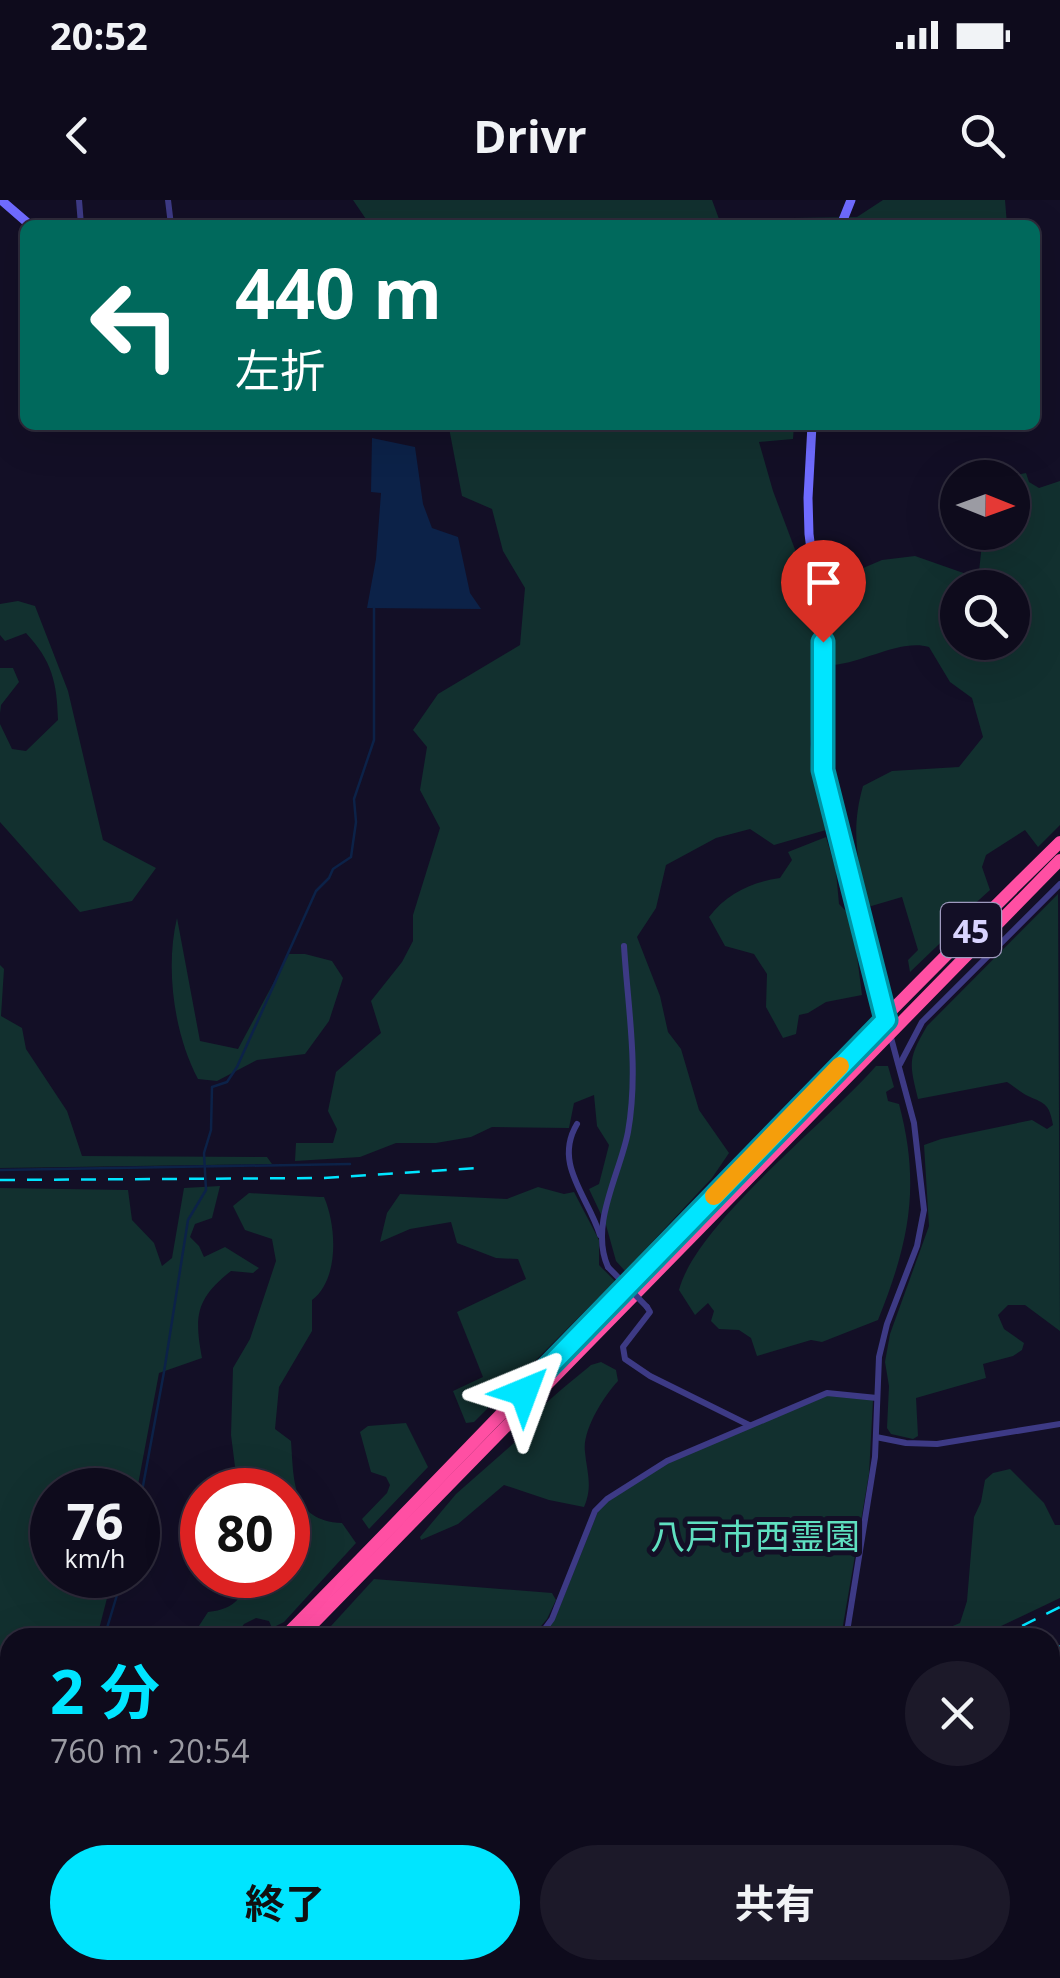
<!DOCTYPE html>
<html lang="ja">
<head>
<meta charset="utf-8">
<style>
	:root { --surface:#0e0b1c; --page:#1c1929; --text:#f1f3f6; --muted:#9b9ba3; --line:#2e2b3b; --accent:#00e5ff }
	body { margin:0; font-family:"Open Sans","Noto Sans JP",sans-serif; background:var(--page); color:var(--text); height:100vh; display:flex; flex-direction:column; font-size:38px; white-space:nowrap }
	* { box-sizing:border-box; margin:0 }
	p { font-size:32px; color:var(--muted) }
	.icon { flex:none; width:55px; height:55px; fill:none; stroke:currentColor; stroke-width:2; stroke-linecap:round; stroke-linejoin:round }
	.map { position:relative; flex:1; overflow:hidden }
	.side { position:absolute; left:0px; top:1428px; width:1060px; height:352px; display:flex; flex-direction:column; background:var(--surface); border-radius:30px 30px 0 0; box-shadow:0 10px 40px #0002,0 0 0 2px var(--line) }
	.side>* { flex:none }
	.banner { position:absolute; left:20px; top:20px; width:1020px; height:210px; border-radius:15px; box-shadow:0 10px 40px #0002,0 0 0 2px var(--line); background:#00695c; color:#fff; overflow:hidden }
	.needle { width:65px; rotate:91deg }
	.controls { position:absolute; left:940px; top:260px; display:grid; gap:20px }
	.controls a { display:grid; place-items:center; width:90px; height:90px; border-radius:50%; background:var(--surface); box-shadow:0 10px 40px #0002,0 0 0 2px var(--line); font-size:50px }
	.speed { position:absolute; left:30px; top:1268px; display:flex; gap:20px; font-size:50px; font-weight:700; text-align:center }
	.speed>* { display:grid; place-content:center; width:130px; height:130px; border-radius:50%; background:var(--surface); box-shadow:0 10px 40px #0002,0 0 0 2px var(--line); line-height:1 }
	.speed small { font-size:25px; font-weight:400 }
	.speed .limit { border:15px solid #d22; background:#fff; color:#111 }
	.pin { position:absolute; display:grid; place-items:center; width:85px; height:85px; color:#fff; margin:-102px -42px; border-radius:50% 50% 50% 0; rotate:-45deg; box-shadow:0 0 10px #0007 }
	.pin .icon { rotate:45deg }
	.me { position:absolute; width:110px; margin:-55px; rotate:44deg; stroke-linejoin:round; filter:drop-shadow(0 0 8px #0008) }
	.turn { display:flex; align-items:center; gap:35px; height:210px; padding:0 50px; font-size:45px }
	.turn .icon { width:130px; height:130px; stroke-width:2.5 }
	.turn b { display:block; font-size:70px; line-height:85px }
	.round { display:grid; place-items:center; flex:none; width:105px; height:105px; border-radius:52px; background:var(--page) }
	.overview { display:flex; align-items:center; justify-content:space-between; height:170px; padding:0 50px }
	h1 { font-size:60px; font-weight:700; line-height:75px; color:var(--accent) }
	.cta { display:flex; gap:20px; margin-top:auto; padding:20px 50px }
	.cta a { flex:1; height:115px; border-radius:60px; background:var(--accent); color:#111; font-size:40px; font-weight:700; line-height:115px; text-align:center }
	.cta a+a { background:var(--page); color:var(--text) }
	.status { display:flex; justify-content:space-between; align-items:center; height:70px; padding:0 50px; background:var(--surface); direction:ltr }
	.status svg { height:28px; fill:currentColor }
	header { display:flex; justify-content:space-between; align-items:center; height:130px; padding:0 50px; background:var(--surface); font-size:45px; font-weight:700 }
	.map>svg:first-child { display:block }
	.green { fill:#12302f; fill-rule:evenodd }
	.water { fill:#0c2248 }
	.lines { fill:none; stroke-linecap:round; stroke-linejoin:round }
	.stream { stroke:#0c2248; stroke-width:2.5 }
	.street { stroke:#3d3a85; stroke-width:6 }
	.secondary { stroke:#6f6bff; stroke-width:9 }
	.primary { stroke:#c25bff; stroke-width:10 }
	.highway { stroke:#ff4fa3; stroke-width:12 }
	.rail { stroke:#00e5ff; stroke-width:2.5; stroke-dasharray:15 12; stroke-linecap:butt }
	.street-bridge { stroke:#3d3a85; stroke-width:6 }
	.route-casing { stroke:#0095a6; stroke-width:25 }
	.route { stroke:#00e5ff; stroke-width:18 }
	.slow { stroke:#f59e0b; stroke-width:18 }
	.labels { text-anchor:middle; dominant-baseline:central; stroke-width:10; stroke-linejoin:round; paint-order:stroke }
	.shield { fill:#130f26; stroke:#9e99be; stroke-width:2.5 }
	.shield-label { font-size:32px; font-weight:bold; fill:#d9d4ff }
	.park-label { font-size:35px; fill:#5fe0c0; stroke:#130f26 }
</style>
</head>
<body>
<div class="status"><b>20:52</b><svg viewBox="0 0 49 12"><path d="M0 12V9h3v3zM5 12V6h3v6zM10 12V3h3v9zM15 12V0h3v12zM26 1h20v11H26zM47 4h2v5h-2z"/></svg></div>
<header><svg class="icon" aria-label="back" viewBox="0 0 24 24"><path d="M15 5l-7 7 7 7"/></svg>Drivr<svg class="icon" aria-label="search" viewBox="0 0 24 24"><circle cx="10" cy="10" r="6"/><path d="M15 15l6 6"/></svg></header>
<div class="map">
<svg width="1060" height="1778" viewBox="0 0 1060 1778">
	<rect width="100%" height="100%" fill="#130f26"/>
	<g class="green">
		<polygon points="353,0 712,0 719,19 857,17 883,0 1005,0 1007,25 370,25"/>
		<polygon points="452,225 794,225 793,239 759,242 773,291 811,392 817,443 810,544 826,630 774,645 750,629 716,638 666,665 656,708 637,737 660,796 668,832 681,849 699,910 729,953 712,978 625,1071 616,1061 606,1025 589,989 599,984 609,945 597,926 594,895 574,903 569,928 492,927 471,937 436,943 396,943 360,957 295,961 296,943 333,943 337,929 328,911 336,872 381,833 371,801 402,762 413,741 413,715 440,628 420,590 427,547 413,530 438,494 520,445 525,388 503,351 492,309 462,296 449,228"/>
		<path d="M1026,273L1029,282L1039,288L1060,281V625L1038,647L1025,630L986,655L982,667L990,690L969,709L960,724L910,772L908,760L918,750L902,697L868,707C858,661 850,632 863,586L892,571L959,567L983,537L972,498L950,482L929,447C901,439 865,462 834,465L828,383L882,360L915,356L972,376L979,372L983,333L1012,332V278L1007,277ZM958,388H1012V442H958Z"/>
		<path d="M18,401L35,406L68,491L103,640L156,668L132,701L80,712L0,622V524L12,549L26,551L58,520C57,482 52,461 26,433L5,441L0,435V404Z"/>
		<polygon points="0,468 13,468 19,482 1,505 0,513"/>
		<path d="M826,637L836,671L839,704L852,717L862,795L826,802L808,813L799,815L796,834L783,838L766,807L767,774L754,754L725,746L709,717C727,693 753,682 780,678L792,660L788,652Z"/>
		<path d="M1058,694L1060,1131L1025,1105H1008L998,1115L1004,1129L1024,1143L1022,1150L1013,1156L983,1164L986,1178L916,1198L918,1236L913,1239L891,1234L887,1228L889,1186L885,1162L890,1134L929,1026L924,945L941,939L1032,920L1047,929L1053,925C1049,904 1046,904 1028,896C1021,893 1014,886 1007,882L918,899C909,862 908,859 927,826Z"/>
		<path d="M177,718L200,841L238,849L289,754H305L332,761L343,778L329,821L305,854L257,860L217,881L198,879C174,834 165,768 177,718Z"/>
		<polygon points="0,765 4,769 1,816 22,828 26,849 67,911 82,956 267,957 272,964 0,968"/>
		<path d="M876,866H888L894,887L886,892L888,901L899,904C921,986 909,1043 878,1120L822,1142L811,1140L757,1156L751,1138L739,1130L719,1129L711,1121L714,1111L708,1103L695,1115L679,1090C696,1024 828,921 876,866Z"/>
		<path d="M220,986L212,1018L195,1024L190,1037L199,1046L204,1057L225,1047L259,1068L253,1073L231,1071C196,1099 194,1115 202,1158L159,1173L137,1290H52V1375H113L97,1437L10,1438V1705L0,1713V988L128,990L132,1020L154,1043L162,1066L172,1058L184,988Z"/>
		<polygon points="538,987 564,994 574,992 599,1040 599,1065 615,1081 474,1222 466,1223 453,1191 483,1177 457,1112 526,1079 518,1059 496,1058 457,1043 451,1022 410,1029 380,1042 387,1013 400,994 507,999"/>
		<path d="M249,993L320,997H324C337,1027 339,1080 312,1100V1131L279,1187L275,1229L291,1241C294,1280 291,1321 342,1323L356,1343L284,1422L272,1428L269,1421L256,1418L244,1424L235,1437H197L195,1432L208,1412C238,1409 240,1395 258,1375H288V1290H238L231,1235L233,1168L250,1139L276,1061L272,1039L245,1030L233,1006Z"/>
		<path d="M601,1162L616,1170L618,1181C604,1196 582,1230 585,1252C587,1273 593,1286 584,1307L549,1300L504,1285L458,1324L421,1340L420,1337L456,1294L515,1242C522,1219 571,1182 591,1165Z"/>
		<path d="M830,1194L873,1200L869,1274L841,1437L540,1438L556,1416L599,1309C664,1254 752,1227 830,1194Z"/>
		<polygon points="406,1223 428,1267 369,1329 362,1319 387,1293 390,1285 386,1277 371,1272 360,1232 368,1226"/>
		<polygon points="1010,1269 1044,1303 1055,1325 1060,1325 1060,1398 978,1437 926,1437 960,1423 967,1401 974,1317 981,1302 985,1280 993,1273"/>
		<polygon points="374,1379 552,1393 556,1400 547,1419 532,1437 320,1438"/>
		<polygon points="1060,1619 1060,1778 929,1778 925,1770 1050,1770 1050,1624"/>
		<polygon points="508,1770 790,1770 784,1778 520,1778 506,1777"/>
	</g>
	<polygon class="water" points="372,238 415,247 423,304 432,328 458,337 470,393 481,409 367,408 376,359 381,293 371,292"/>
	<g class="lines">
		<g class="stream">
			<polyline points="0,970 350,964"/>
			<polyline points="138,1313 164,1172 188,1020 206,990 204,953 211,930 212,887 227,882 237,867 316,691 329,678 333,669 351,657 356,622 354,599 374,540 374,408"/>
			<polyline points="104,1438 123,1375"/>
		</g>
		<g class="street">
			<polyline points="79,0 81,25"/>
			<polyline points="168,0 171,25"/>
			<polyline points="900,864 922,822 1060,684"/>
			<path d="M577,924C553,964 588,996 600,1035"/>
			<path d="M608,1067C589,1025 620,974 628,932C639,869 628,810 624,746"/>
			<polyline points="647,1107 650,1112 623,1147 625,1159 650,1176 749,1225"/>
			<polyline points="876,1237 906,1243 937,1244 1060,1224"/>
			<polyline points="247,1438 254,1429 273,1438"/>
			<polyline points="538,1438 552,1419 595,1311 607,1299 667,1261 827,1193 877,1198"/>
			<polyline points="846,1438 875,1257 879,1157 887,1124 917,1046 924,1010 914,923 890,834"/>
			<polyline points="0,1713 10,1705"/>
			<polyline points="397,1778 416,1770"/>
			<polyline points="463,1778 465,1770"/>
		</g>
		<g class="secondary">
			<polyline points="1,0 30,25"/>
			<polyline points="841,25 851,0"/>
			<polyline points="812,225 808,298 809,334 823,442 821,520 823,570 886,821"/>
		</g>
		<g class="primary">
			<polyline points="1050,1592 1060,1587"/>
			<polyline points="814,1778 817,1770"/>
		</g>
		<g class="highway">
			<path d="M283,1438C544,1174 795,902 1060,642"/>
			<polyline points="299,1438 1060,660"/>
			<polyline points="0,1741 10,1730"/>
			<polyline points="2,1754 10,1746"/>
		</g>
		<g class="rail">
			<polyline points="0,980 323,978 476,968"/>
			<polyline points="998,1438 1060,1407"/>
			<polyline points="1050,1451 1060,1446"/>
			<polyline points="56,1770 131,1774 212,1770"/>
			<polyline points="0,1776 13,1778"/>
			<polyline points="279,1778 316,1770"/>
		</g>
		<polyline class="street-bridge" points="608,1067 647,1107"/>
	</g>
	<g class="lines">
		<defs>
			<polyline id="route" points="524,1192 886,820 823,570 823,442"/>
		</defs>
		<use href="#route" class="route-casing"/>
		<use href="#route" class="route"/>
		<polyline class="slow" points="714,996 840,866"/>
	</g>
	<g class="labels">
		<rect class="shield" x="941" y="703" width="60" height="54" rx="8"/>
		<g class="shield-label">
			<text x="971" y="730">45</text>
		</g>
		<g class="park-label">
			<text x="755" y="1335">八戸市西霊園</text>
		</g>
	</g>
</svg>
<div class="controls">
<a><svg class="needle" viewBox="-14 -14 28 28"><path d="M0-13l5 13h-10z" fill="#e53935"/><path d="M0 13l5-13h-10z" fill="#9b9ba3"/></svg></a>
<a><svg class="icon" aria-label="search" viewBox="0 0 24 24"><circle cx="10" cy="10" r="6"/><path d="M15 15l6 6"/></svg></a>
</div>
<div class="speed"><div>76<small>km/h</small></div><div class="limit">80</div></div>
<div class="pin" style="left:823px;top:442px;background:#d93025"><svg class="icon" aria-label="arrive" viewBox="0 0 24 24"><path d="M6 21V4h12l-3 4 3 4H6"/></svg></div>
<svg class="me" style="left:524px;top:1192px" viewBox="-20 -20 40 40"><path d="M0-17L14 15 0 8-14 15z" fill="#00e5ff" stroke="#fff" stroke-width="4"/></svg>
<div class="banner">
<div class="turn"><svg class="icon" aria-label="left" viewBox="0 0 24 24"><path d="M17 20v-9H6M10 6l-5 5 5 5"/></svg><div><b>440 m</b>左折</div></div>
</div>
<section class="side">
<div class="overview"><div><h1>2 分</h1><p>760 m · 20:54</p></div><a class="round"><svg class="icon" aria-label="close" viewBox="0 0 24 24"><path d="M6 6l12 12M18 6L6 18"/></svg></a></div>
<div class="cta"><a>終了</a><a>共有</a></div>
</section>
</div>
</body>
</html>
